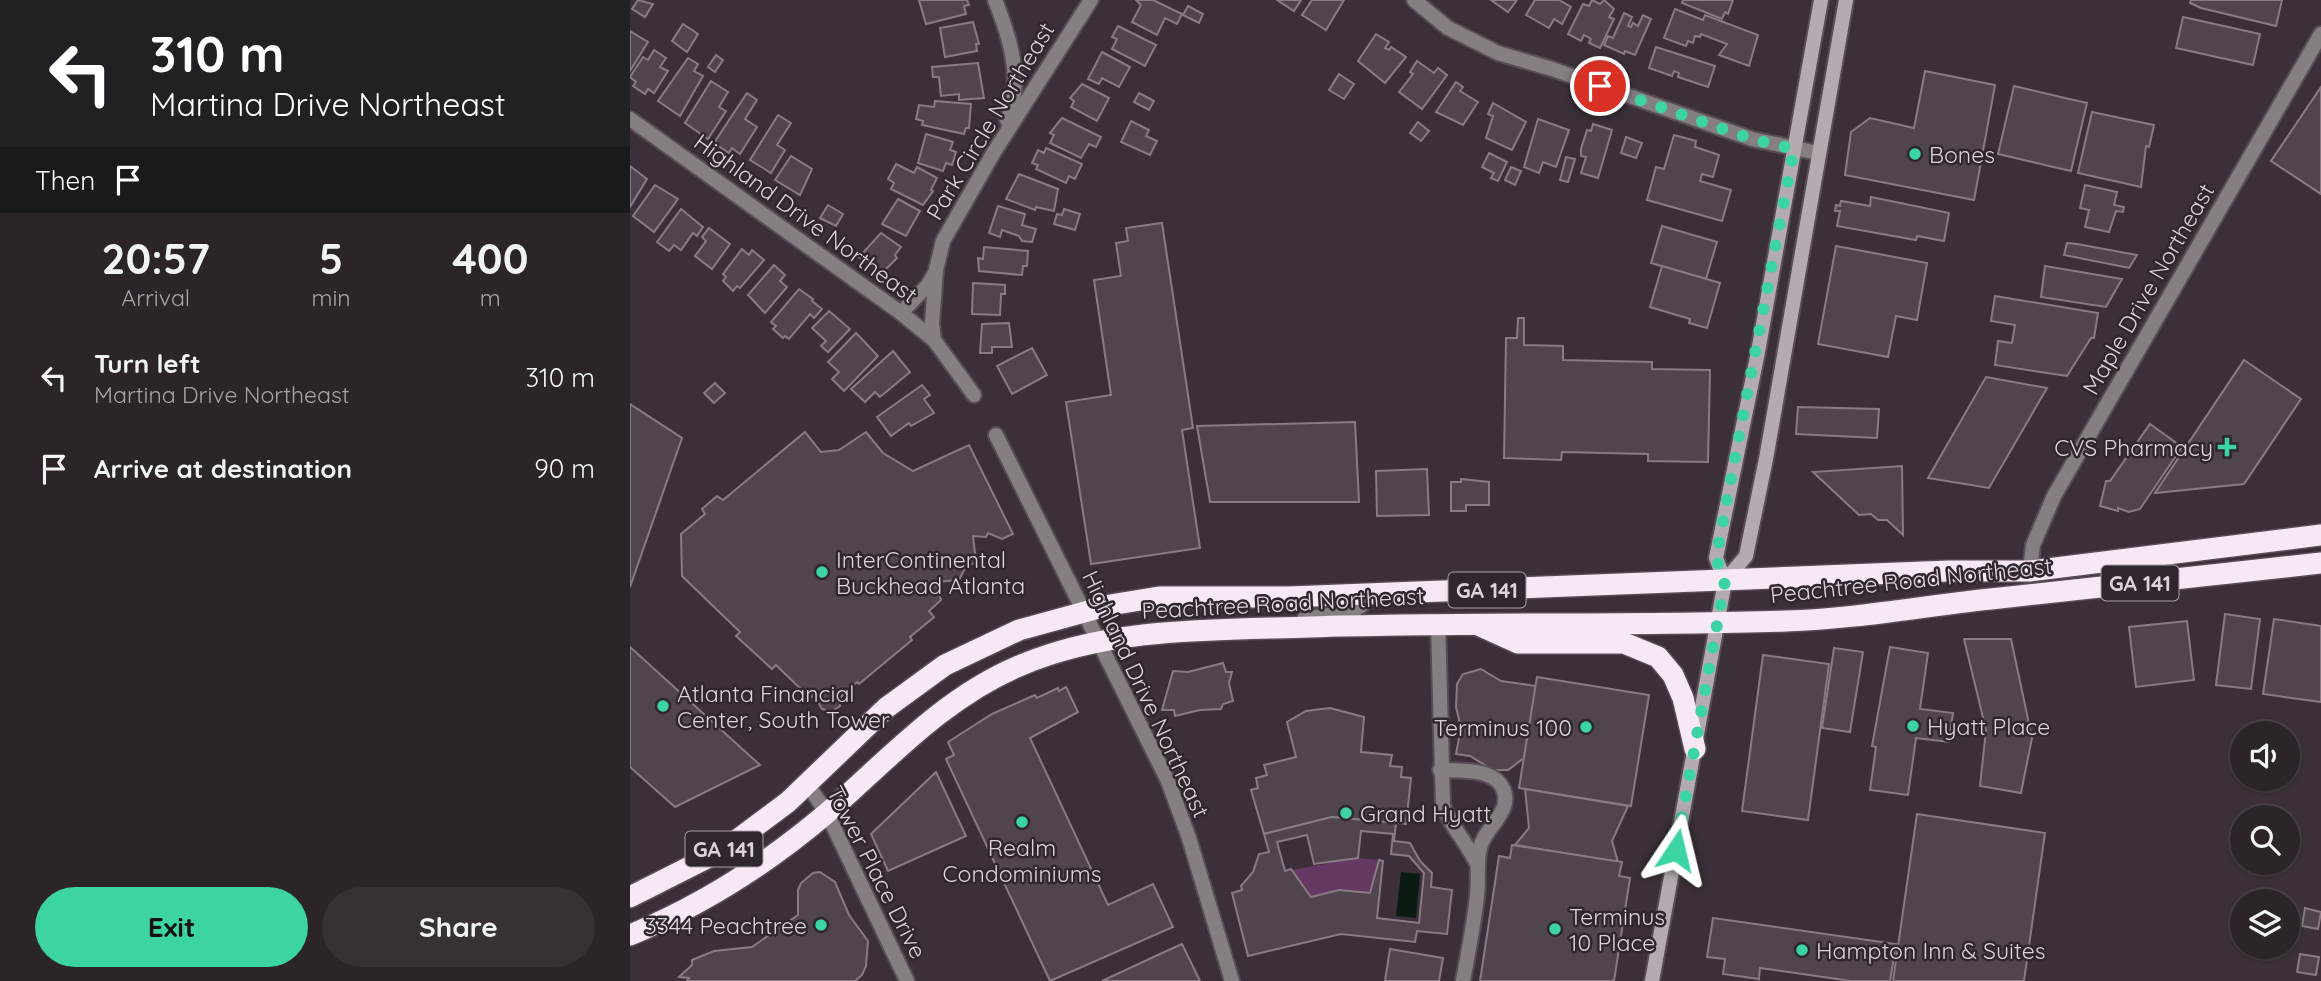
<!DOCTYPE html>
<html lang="en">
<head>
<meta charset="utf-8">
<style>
	:root { --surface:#2c242b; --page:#383037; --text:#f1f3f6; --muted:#a6a4a9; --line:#484147; --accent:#3cd4a4 }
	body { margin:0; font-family:Quicksand,sans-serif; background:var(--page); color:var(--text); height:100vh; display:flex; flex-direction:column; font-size:26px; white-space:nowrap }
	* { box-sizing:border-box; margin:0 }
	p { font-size:23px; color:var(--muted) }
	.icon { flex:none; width:38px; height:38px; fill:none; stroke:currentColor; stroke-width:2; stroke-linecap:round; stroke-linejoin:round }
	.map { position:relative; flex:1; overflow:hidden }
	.details { display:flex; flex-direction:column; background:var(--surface); width:630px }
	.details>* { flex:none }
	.guide { background:#202124; color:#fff; overflow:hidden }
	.buttons { position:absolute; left:1600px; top:721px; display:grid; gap:14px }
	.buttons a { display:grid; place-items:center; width:70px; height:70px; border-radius:50%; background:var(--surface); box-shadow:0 2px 5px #0004,0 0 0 2px var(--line); font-size:35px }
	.pin { position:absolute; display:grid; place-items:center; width:60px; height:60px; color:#fff; margin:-30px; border:4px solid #fff; border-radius:50%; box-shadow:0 2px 7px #0007 }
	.me { position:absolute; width:77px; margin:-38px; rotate:10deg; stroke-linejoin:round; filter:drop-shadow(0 0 5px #0008) }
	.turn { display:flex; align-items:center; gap:24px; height:147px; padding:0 35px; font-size:32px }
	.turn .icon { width:91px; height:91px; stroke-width:2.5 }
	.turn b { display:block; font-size:49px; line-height:60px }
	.then { display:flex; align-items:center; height:66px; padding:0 35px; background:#0003; gap:14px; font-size:26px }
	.eta { display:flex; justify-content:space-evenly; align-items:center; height:119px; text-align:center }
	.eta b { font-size:42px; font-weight:800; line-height:49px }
	.button { display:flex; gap:14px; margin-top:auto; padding:14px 35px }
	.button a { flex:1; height:80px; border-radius:42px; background:var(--accent); color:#111; font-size:28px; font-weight:800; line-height:80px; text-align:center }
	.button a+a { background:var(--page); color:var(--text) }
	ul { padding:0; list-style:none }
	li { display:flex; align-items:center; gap:21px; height:91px; padding:0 35px }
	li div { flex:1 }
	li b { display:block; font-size:26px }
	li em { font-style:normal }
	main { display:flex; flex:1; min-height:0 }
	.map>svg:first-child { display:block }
	.green { fill:#653861 }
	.water { fill:#0b1b14 }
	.building { fill:#50444e; stroke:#887b86; stroke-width:2; fill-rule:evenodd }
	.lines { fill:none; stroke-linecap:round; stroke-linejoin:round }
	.street-casing { stroke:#584d56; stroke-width:18 }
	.secondary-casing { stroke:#584d56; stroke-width:18 }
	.highway-casing { stroke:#584d56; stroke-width:24 }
	.street { stroke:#857f84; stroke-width:14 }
	.secondary { stroke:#b3aab2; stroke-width:14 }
	.highway { stroke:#f7e8f5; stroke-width:21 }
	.route { stroke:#3cd4a4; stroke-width:12; stroke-dasharray:0 21.6 }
	.poi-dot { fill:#3cd4a4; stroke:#30262f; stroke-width:2.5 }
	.labels { text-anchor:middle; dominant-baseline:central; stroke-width:5; stroke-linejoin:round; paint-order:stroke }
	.shield { fill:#30262f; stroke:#a79fa6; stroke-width:2 }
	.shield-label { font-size:21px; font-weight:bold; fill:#dad3d9 }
	.street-label { font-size:23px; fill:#dad3d9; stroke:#30262f }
	.poi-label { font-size:23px; fill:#dad3d9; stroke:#30262f; text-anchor:start }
</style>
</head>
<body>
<main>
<section class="details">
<div class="guide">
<div class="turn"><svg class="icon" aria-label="left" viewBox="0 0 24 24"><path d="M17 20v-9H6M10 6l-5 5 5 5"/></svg><div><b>310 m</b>Martina Drive Northeast</div></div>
<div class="then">Then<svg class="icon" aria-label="arrive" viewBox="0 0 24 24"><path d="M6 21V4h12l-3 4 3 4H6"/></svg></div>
</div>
<div class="eta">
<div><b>20:57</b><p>Arrival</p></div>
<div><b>5</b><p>min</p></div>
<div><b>400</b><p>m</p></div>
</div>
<ul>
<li><svg class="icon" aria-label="left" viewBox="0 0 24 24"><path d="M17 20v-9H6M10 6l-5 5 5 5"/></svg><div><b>Turn left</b><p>Martina Drive Northeast</p></div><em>310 m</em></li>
<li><svg class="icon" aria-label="arrive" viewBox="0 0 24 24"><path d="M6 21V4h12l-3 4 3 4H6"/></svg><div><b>Arrive at destination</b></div><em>90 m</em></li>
</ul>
<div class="button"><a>Exit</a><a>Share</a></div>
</section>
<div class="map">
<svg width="1691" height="981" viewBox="0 0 1691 981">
	<rect width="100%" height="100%" fill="#3b3039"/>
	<polygon class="green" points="728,858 749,860 740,893 709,890 681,897 661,870"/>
	<polygon class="water" points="771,872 790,874 786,918 766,916"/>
	<g class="building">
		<polygon points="8,0 23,4 15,17 2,9"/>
		<polygon points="289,0 337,0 339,5 334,6 336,14 296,24"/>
		<polygon points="506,0 523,0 552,14 547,24 535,18 527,35 502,22 511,5"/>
		<polygon points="647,0 671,0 664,11"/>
		<polygon points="682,0 714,0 696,30 672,15"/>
		<polygon points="861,0 887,0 878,12"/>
		<polygon points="905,0 929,0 941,7 932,24 924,19 919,28 896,15"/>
		<polygon points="962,0 970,4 974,0 984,9 979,17 984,19 970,48 959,43 961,39 954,35 951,41 938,34 953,4 959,6"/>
		<polygon points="1053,0 1103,0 1098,14 1095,12 1092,19 1052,3"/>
		<polygon points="1561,0 1652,0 1646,26 1571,8 1560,3"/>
		<polygon points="558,6 573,14 569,23 553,15"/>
		<polygon points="1045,9 1073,20 1075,15 1128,35 1119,66 1089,55 1097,44 1071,34 1070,37 1065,36 1063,43 1058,41 1056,46 1034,38"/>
		<polygon points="994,13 1002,17 998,26 1001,27 1003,23 1008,26 1013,15 1021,19 1005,55 995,51 994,54 974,45 978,36 983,38"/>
		<polygon points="1553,17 1630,34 1623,65 1546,48"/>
		<polygon points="343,22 349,44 346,44 347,51 315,57 310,28"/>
		<polygon points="53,24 68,34 57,52 42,41"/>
		<polygon points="488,26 526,45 515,66 482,49 487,39 482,37"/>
		<polygon points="0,31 18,42 0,71"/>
		<polygon points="746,34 759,42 755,48 759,50 761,47 776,57 755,83 728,61"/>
		<polygon points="1026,47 1085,66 1078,87 1048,77 1049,73 1044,71 1042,76 1019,68"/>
		<polygon points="24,50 36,58 30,67 38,71 24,93 18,89 15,94 3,86 6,82 0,77 13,57 18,60"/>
		<polygon points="472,52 500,67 489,87 472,78 469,84 458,79"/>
		<polygon points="86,55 93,60 85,72 78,67"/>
		<polygon points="58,58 68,64 64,71 73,76 50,116 28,101"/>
		<polygon points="787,61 804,73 808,68 817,75 792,109 769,92 783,74 780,72"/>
		<polygon points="348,63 354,98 329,100 329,94 311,96 309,77 303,77 302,67"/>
		<polygon points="1295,71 1365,85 1344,200 1215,175 1221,132 1240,118 1284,128"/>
		<polygon points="709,74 724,84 714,99 699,90"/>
		<polygon points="81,81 98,92 89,107 96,111 78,139 55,123"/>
		<polygon points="826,82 833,87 830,91 848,102 833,125 806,112"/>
		<polygon points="452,84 479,98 467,121 441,107 444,101 440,98"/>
		<polygon points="1384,86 1457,103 1441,171 1368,154"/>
		<polygon points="1691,87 1691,194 1641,161"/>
		<polygon points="117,93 127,100 115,119 127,127 110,154 102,148 99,153 84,143"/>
		<polygon points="509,93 524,101 519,110 504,102"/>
		<polygon points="305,101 341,104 339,128 336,128 334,134 292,125 293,121 286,119 289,105 304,107"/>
		<polygon points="863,103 896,122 882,150 856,138 863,116 858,114"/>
		<polygon points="1462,112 1524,125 1519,147 1516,146 1511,187 1448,173"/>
		<polygon points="148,115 161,123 147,145 155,150 141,173 120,160"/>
		<polygon points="432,118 471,137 466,147 459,144 451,158 420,143 424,135 420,133"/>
		<polygon points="908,119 939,130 926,167 913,162 909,173 894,167"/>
		<polygon points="501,121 519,130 516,136 527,141 520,155 491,142"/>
		<polygon points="788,122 799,131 791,141 780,133"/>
		<polygon points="963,124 982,130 968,178 951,173 956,157 951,156 951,149 957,130 961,131"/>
		<polygon points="296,134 323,142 320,150 326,152 322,165 316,163 313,171 288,163"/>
		<polygon points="1044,135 1066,141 1065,147 1089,155 1083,177 1072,174 1070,181 1101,190 1092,221 1017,200 1026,167 1034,169"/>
		<polygon points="996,137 1012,143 1006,158 991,153"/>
		<polygon points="416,148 452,164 445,179 439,176 436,183 406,169 408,165 402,163 408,150 414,153"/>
		<polygon points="859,153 877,162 868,181 861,178 864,173 852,167"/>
		<polygon points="161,156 182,169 170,195 145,180"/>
		<polygon points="936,157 945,159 938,182 930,180"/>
		<polygon points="266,164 284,173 287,167 307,178 301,190 303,191 293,205 261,189 264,183 258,179"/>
		<polygon points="0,166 17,179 0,207"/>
		<polygon points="881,167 891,171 885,185 875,180"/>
		<polygon points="389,174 428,189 424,211 406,207 405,210 376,199"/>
		<polygon points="25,185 48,199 24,232 3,216"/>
		<polygon points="1455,185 1487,192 1484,205 1494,207 1493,212 1486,211 1479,232 1455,227 1459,210 1450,208"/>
		<polygon points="1241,197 1319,213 1314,241 1287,236 1286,240 1207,226 1210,211 1205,211 1206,205 1210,206 1211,201 1240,206"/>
		<polygon points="268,199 290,211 276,236 252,224"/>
		<polygon points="198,205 213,214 206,226 190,218"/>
		<polygon points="368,206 395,214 392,225 406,229 402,242 392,241 389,236 372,230 370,237 359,233"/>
		<polygon points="51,209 73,227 67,236 63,233 51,250 44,245 39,251 27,242"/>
		<polygon points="434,209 450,214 445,230 424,224 427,214 432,215"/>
		<polygon points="532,223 563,428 552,430 570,548 461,564 436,402 481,395 464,280 491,276 486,243 498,241 496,228"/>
		<polygon points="1032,226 1087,242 1076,279 1021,263"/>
		<polygon points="79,228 100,244 82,269 65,256 76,241 72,237"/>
		<polygon points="251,233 271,247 265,255 267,258 252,273 229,257"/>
		<polygon points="1437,243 1447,244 1507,255 1499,268 1434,255"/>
		<polygon points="1206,246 1297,263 1287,320 1266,316 1258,357 1188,344"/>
		<polygon points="354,247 398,251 397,266 393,266 392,275 349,271 348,258 353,259"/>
		<polygon points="112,249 119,255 122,250 134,260 110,288 107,286 103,291 93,281 96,277 93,274"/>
		<polygon points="144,265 155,275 150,281 157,287 135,313 118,295"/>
		<polygon points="1032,266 1090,283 1077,328 1059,323 1060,319 1020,307"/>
		<polygon points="1415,266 1492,279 1476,307 1411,297"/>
		<polygon points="343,283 375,285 375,294 371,294 370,315 342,314"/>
		<polygon points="169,289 183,299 182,301 192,309 184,318 180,314 159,339 155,336 153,338 143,329 146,326 141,322"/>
		<polygon points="1365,296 1468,313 1464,338 1461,338 1437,376 1365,365 1368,341 1382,343 1385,325 1361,321"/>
		<polygon points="199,311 220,329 198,352 191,346 196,341 182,328"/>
		<polygon points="888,318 894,318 894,345 933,346 933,360 1022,362 1022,369 1080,370 1078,462 1018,461 1018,454 932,452 931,460 874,458 876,338 887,338"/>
		<polygon points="379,323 382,347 362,347 362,353 350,353 352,324"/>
		<polygon points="226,333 248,356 214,391 202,379 209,372 198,362"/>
		<polygon points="402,348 417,375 382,394 367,366"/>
		<polygon points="263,351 280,372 250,397 245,392 235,402 221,389"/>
		<polygon points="1614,360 1671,399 1614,484 1525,493"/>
		<polygon points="1356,377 1417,388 1359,488 1298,478"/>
		<polygon points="85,383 95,393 84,403 74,393"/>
		<polygon points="292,385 300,395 294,399 304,413 281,426 279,423 261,436 247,417"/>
		<polygon points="0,404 52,438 0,587"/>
		<polygon points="1168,407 1249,409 1247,438 1166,434"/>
		<polygon points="725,422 729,502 580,502 567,426"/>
		<polygon points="1520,424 1552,447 1510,509 1499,512 1488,508 1488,511 1470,506 1476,481 1480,481"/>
		<polygon points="175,432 191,452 209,450 236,432 253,453 283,471 339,445 383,534 372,539 358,533 356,537 343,536 346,562 335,568 329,580 305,582 311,600 299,611 304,617 280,637 282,640 229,684 227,682 210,698 210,706 201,712 192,709 184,695 180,698 146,665 142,669 106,636 110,632 52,576 51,534 75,514 72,509 87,496 93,500"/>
		<polygon points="1272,466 1273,535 1257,520 1248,520 1241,514 1229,515 1183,472"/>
		<polygon points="797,469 799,515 747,516 746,471"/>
		<polygon points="831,479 859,482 859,505 836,505 836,511 821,511 821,482 831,482"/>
		<polygon points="1595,614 1630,619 1621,689 1586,685"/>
		<polygon points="1644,619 1691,626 1691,702 1633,694"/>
		<polygon points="1557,621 1564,680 1506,687 1499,627"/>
		<polygon points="1334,639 1381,639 1402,738 1391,793 1350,786 1356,730"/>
		<polygon points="0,647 130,765 45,807 0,767"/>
		<polygon points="1260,647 1298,653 1290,709 1323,713 1319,742 1286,738 1278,795 1240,790 1246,747 1242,746"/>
		<polygon points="1204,648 1233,652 1220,732 1192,728"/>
		<polygon points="1133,655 1199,664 1178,820 1112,811"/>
		<polygon points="593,663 596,672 602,672 599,683 603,701 593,704 591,709 570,710 545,716 544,710 532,710 543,671 558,672"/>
		<polygon points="851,669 871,681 906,686 894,758 878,770 863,770 840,756 826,754 831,728 826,707 827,684 833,674"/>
		<polygon points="907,677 1019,695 1001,806 889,788"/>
		<polygon points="436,687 448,712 400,738 478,905 523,884 543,927 420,981 316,759 324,755 318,742 362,714 405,695 407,698 428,688 429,691"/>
		<polygon points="700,708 734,717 731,752 762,755 760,766 772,767 771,777 781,778 776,824 702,817 634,834 621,790 628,788 626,778 637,775 634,765 666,757 657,722 676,711"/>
		<polygon points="306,772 336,836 258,871 241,834"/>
		<polygon points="895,789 998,806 982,841 988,862 885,845 899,828"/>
		<polygon points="1287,814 1415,833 1394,981 1263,981"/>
		<path d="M702,817L766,823L764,841L780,843L790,861L802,873L801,887L822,890L817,934L787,931L785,942L711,934L618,956L602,893L612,890L611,886L623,872L629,854L639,852L634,834ZM731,831L763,834L761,854L779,856L794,873L789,923L747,918L753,861L749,860L740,893L709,890L681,897L661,869L655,871L647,842L677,835L684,864L728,858Z"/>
		<polygon points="882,845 992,862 989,876 1000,878 984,981 850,981 869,856 880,858"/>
		<polygon points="190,872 205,882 219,915 238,941 236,966 232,975 225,981 57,981 59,978 49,977 62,965 62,960 84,951 122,947 168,915 168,890 171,883 183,873"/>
		<polygon points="1675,908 1691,912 1688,929 1672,926"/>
		<polygon points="1083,918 1266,944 1260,981 1221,981 1130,968 1129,979 1093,974 1095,959 1077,957"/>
		<polygon points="552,944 570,981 472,981 530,954"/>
		<polygon points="760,949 813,958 809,981 755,981"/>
		<polygon points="1670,954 1689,957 1686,975 1667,972"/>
	</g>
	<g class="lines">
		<defs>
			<g id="street">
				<path d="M365,0C380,38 394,81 377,120"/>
				<polyline points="784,0 818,28 868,53 922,69 1122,139 1188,153"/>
				<polyline points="0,119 271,313 304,340 344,395"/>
				<polyline points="271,313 298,285 306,271"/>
				<polyline points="304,340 302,324 306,270 313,241 364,152 461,0"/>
				<polyline points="366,435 538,781 559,838 602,981"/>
				<polyline points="1400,571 1403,545 1424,496 1691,34"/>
				<polyline points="674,619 724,611 732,605 731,594"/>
				<path d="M808,622L813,806C822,828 838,844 848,866"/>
				<path d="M810,770C828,771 859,768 871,785C887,810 854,827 850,848C846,863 849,880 847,896C844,924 838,953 833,981"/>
				<polyline points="177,784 197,813 277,981"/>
			</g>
			<g id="secondary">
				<polyline points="1095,581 1086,558 1128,352 1191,0"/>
				<polyline points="1022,981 1095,581 1116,556 1136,459 1216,0"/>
			</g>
			<g id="highway">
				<polyline points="848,625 888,643 994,643 1028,657 1043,675 1053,698 1065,749"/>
				<polyline points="0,897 95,849 158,802 256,708 315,665 389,630 480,605 529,597 659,597 1319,571 1400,571 1691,535"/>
				<path d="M0,935C73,905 137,864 197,813C258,760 313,698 389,666C480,627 583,630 680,627C839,622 997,626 1156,621C1228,619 1298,605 1370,598C1477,587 1584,575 1691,563"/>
			</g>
		</defs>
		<use href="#street" class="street-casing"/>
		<use href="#secondary" class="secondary-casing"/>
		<use href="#highway" class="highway-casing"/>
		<use href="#street" class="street"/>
		<use href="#secondary" class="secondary"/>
		<use href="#highway" class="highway"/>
	</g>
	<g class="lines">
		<polyline class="route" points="970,86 1122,139 1164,149 1086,558 1095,581 1046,850"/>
	</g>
	<g class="poi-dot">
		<circle cx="1285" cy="154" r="7"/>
		<path d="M1593.5 436.5h7v7h7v7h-7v7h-7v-7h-7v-7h7z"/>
		<circle cx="192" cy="572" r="7"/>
		<circle cx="33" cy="706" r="7"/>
		<circle cx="1283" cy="726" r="7"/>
		<circle cx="956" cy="727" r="7"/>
		<circle cx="716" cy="813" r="7"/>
		<circle cx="392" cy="822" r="7"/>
		<circle cx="191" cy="925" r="7"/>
		<circle cx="925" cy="929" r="7"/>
		<circle cx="1172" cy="950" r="7"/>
	</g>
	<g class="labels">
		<g class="shield">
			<rect x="1471.5" y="565.5" width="77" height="35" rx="5"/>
			<rect x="818.5" y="572.5" width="77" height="35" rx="5"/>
			<rect x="55.5" y="831.5" width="77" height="35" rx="5"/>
		</g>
		<g class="shield-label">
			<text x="1510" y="583">GA 141</text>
			<text x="857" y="590">GA 141</text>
			<text x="94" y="849">GA 141</text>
		</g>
		<g class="street-label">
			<text transform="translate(360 121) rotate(-59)">Park Circle Northeast</text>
			<text transform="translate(176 218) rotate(36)">Highland Drive Northeast</text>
			<text transform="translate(1518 289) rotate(-60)">Maple Drive Northeast</text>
			<text transform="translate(1281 580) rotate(-6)">Peachtree Road Northeast</text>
			<text transform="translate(653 603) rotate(-3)">Peachtree Road Northeast</text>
			<text transform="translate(516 694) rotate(65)">Highland Drive Northeast</text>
			<text transform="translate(247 872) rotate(63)">Tower Place Drive</text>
		</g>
		<g class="poi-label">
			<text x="1299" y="154">Bones</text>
			<text x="1583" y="447" text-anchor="end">CVS Pharmacy</text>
			<text x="206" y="559">InterContinental<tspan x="206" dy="26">Buckhead Atlanta</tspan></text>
			<text x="47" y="693">Atlanta Financial<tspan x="47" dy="26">Center, South Tower</tspan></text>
			<text x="1297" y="726">Hyatt Place</text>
			<text x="942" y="727" text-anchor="end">Terminus 100</text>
			<text x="730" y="813">Grand Hyatt</text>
			<text x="392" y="847" text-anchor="middle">Realm<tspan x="392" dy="26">Condominiums</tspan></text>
			<text x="939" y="916">Terminus<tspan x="939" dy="26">10 Place</tspan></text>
			<text x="177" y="925" text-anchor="end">3344 Peachtree</text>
			<text x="1186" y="950">Hampton Inn &amp; Suites</text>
		</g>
	</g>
</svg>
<div class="buttons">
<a><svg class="icon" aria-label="sound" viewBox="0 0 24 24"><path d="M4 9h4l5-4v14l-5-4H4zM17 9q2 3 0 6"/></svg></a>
<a><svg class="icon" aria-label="search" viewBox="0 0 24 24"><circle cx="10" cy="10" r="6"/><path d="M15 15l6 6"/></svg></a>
<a><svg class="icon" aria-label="layers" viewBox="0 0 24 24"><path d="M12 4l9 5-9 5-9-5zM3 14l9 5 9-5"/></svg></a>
</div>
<div class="pin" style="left:970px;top:86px;background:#d93025"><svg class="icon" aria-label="arrive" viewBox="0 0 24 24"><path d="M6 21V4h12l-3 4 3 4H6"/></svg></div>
<svg class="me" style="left:1046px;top:850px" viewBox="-20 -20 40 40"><path d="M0-17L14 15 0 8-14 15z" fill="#3cd4a4" stroke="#fff" stroke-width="4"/></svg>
</div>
</main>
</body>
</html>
